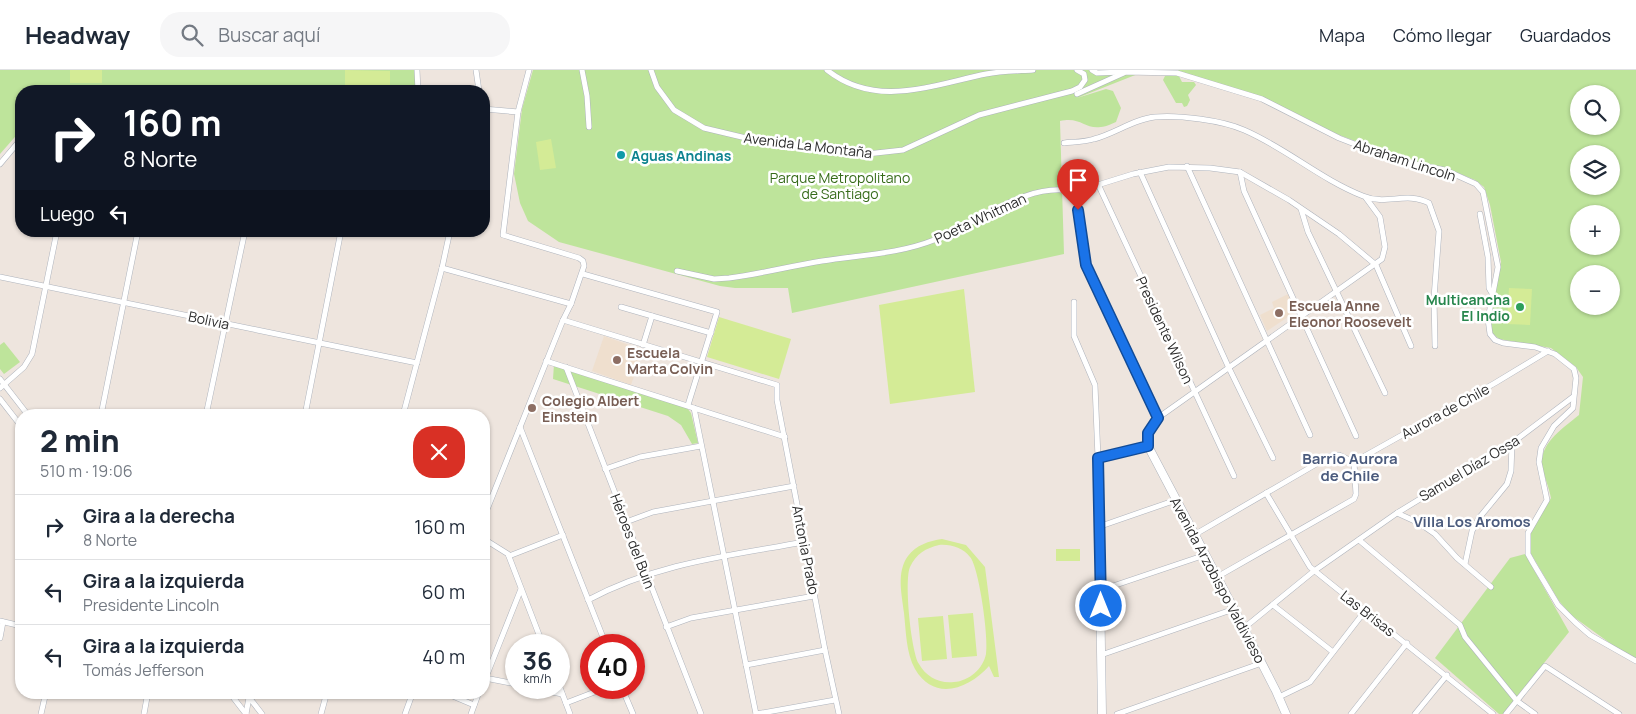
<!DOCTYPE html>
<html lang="es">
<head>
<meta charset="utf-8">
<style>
	:root { --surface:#fff; --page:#f6f6f7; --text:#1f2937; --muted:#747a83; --line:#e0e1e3 }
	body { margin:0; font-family:Manrope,sans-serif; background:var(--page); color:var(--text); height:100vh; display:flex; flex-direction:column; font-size:19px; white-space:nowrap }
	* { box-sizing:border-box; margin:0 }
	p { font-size:16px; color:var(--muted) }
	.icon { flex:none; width:28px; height:28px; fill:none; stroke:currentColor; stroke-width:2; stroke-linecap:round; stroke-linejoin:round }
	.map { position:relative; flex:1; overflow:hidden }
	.side { position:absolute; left:15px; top:339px; width:475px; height:290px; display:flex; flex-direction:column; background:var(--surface); border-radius:20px; box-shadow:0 1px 4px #0004 }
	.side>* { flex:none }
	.banner { position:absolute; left:15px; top:15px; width:475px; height:152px; border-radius:20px; box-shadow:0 1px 4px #0004; background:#111827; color:#fff; overflow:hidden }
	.tools { position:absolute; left:1570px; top:15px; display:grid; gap:10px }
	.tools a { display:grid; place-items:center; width:50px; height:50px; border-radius:50%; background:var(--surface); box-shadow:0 1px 4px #0004; font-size:25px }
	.speed { position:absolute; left:505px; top:564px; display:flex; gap:10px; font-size:25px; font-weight:700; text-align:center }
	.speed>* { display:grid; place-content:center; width:65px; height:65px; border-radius:50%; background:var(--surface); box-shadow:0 1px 4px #0004; line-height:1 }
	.speed small { font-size:12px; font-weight:400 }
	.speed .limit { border:8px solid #d22; background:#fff; color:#111 }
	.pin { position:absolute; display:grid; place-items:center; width:42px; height:42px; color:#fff; margin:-51px -21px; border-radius:50% 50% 50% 0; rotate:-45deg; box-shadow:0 0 5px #0007 }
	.pin .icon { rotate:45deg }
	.me { position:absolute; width:55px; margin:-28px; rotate:0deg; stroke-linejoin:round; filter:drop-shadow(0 0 4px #0008) }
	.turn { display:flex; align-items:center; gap:18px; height:105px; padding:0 25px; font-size:22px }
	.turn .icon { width:65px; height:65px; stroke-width:2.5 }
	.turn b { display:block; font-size:35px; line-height:42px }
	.then { display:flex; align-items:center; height:48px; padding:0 25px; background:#0003; gap:10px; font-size:19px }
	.round { display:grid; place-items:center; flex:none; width:52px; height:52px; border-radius:20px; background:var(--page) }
	.head { display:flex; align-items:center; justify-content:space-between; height:85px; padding:0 25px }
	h1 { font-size:30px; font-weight:800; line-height:38px }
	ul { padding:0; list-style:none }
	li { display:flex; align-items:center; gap:15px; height:65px; padding:0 25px; border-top:1px solid var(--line) }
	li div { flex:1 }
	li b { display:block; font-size:19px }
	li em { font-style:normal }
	header { display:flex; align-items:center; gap:30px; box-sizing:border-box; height:70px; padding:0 25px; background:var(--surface); border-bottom:1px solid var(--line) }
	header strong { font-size:24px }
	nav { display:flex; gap:28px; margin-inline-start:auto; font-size:18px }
	.search { width:350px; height:45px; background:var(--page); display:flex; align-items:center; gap:12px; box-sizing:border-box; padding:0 18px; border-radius:20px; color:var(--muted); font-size:19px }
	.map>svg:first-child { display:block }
	.education { fill:#efdfce }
	.green { fill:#bee49b; fill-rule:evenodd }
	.pitch { fill:#d4eb96; fill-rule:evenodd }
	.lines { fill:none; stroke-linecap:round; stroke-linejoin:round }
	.street-casing { stroke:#aeb3bc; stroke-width:6 }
	.secondary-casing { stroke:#aeb3bc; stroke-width:9 }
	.street { stroke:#fff; stroke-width:5 }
	.secondary { stroke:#fff; stroke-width:8 }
	.route-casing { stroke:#114b97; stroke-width:12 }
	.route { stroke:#1a73e8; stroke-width:9 }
	.culture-dot { fill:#0f9aa8; stroke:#fff; stroke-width:2 }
	.leisure-dot { fill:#2e9e5b; stroke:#fff; stroke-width:2 }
	.education-dot { fill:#8d6e63; stroke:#fff; stroke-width:2 }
	.labels { text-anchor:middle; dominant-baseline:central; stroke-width:5; stroke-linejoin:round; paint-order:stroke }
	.street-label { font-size:14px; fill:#2c2c2c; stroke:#fff }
	.culture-label { font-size:14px; font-weight:bold; fill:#0d838f; stroke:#fff; text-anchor:start }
	.park-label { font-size:14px; fill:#366b1a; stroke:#fff }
	.leisure-label { font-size:14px; font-weight:bold; fill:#27864d; stroke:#fff; text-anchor:end }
	.education-label { font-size:14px; font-weight:bold; fill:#785e54; stroke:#fff; text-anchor:start }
	.neighbourhood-label { font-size:15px; font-weight:bold; fill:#4b5b7d; stroke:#fff }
</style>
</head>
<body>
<header>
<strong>Headway</strong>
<div class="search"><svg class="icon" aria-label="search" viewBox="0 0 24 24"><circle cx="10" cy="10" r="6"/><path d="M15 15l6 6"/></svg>Buscar aquí</div>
<nav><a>Mapa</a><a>Cómo llegar</a><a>Guardados</a></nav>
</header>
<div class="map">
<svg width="1636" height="644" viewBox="0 0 1636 644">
	<rect width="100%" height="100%" fill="#eee5de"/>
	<g class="education">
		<polygon points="1288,224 1297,241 1267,261 1260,245 1274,238 1272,232"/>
		<polygon points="604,266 643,280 631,315 592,301"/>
	</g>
	<g class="green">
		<polygon points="0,0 415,0 416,21 21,21 21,60 0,84"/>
		<path d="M533,0H1148L1077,28L1106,19L1113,21L1121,38L1116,52C1085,67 1086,45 1060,51L1064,184L792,243L788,218H735L720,216L559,172L528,151L520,133L514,104L522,39Z"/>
		<path d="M1149,0H1636V592L1571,545L1559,531L1530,482V464L1551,428C1549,418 1546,411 1543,401C1536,375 1562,359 1579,345L1583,307L1576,297L1551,278L1499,269L1491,262V244L1501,192L1490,135L1484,117L1475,110L1448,99L1408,91L1334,63L1262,27L1179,1ZM1579,24H1611V56H1579ZM1579,84H1611V116H1579ZM1579,144H1611V176H1579ZM1579,204H1611V236H1579Z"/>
		<polygon points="1174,4 1179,6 1182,12 1194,12 1196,15 1188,25 1190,30 1187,36 1184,37 1182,33 1176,33 1163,10 1165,6"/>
		<polygon points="4,272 20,292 4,304 0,299 0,275"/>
		<polygon points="554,294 687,338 691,343 698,373 692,374 681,355 668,346 553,309"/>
		<polygon points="1525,484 1569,562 1503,644 1499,644 1435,588 1510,488"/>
	</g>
	<g class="pitch">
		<rect x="70" y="0" width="32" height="13"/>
		<polygon points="345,0 390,1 390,21 345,19"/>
		<polygon points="551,69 556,98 540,100 536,72"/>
		<polygon points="1509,218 1532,219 1530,255 1507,254"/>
		<polygon points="964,219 975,322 890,334 879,235"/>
		<polygon points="719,247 791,269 779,309 707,287"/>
		<path d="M942,469L966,475L985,497L999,607H994L989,596C969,619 934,632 915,599C906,583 906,561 904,543C902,525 896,502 908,486C916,475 929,471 942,469ZM939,475C951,474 963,478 970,487C979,497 989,569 986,584C983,599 969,611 954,612C940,614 926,607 919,594C911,581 904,510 910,497C916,484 926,478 939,475Z"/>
		<rect x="1056" y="479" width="24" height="12"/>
		<polygon points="973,543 977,586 952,588 948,545"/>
		<polygon points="943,546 947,589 922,591 918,548"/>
	</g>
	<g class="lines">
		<defs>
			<g id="street">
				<polyline points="417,0 418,21"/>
				<polyline points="476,0 479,21"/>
				<polyline points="582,0 587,26 589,57"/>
				<polyline points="651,0 657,17 674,40 704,58 746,68 867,84 903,80 979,45 1072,21 1080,17 1085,10 1084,4 1077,0"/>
				<path d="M827,0C876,39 932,15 986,4C1002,1 1017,1 1033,0"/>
				<polyline points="1092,0 1097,3 1123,2"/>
				<polyline points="1077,24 1126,2 1177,3 1262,29 1339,68 1370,80 1409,93 1445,100 1476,114 1483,122 1498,197 1488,249 1490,264 1495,270 1503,273 1535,277 1555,284 1574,299 1576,308 1573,338 1554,356 1541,378 1539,392 1547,430 1528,463 1528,484 1533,493 1558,535 1575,552 1590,565 1636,591"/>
				<polyline points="484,39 518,42"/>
				<path d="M1064,73C1074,72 1085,72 1094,69C1114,64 1134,49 1155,47C1179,45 1221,50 1244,60C1286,78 1320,109 1363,126C1387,136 1405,121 1429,133L1439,161L1434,228L1435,276"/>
				<polyline points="0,94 21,69"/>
				<polyline points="1187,96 1310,365"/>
				<polyline points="1140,102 1228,296 1273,388"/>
				<polyline points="1240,102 1244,121 1356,366"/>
				<polyline points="1098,114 1234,406"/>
				<polyline points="1075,122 1086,195 1158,348"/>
				<polyline points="1301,139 1308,162 1385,323"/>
				<polyline points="1480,144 1488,187 1489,218 1493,225"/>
				<polyline points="442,198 571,234"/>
				<path d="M677,201L714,209L729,208C760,204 791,196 822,191C859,185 899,184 934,170C974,155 1030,109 1075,122L1133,104L1169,97L1210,98L1240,102L1289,130L1339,164L1376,195L1411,276"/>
				<polyline points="583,204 717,242 688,335"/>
				<polyline points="0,207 417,293"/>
				<polyline points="1074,232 1074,266 1095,315 1098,388"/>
				<polyline points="621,237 711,263"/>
				<polyline points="563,250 777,315 777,330 825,580 839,644"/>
				<polyline points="643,275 652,246"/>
				<polyline points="546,291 785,367"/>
				<polyline points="566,297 701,644"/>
				<polyline points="0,309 28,345"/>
				<polyline points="0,318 24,297 32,284 57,161"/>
				<polyline points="0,329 21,356"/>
				<polyline points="694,338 756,644"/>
				<polyline points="101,345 138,161"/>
				<polyline points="206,345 245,161"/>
				<polyline points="305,345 341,161"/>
				<polyline points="403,345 442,198 450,161"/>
				<polyline points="520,357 606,575"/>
				<path d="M1148,376C1145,363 1151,353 1162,345L1382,189L1385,177L1380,147L1366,128"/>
				<polyline points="1354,392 1495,313 1548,281"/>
				<polyline points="605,399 640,387 701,376"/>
				<polyline points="1266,423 1310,497 1493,644"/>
				<polyline points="1397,443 1419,453 1435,464 1457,488 1491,517"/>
				<polyline points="484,447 563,250 571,234 584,196 583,191 579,188 503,165 518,42 529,0"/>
				<polyline points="626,452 653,442 794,416"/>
				<polyline points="1101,456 1176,430"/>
				<polyline points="1194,465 1330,386 1339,385 1354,392"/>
				<polyline points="484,469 508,484 543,575"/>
				<polyline points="1359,470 1460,555 1465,567 1517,631 1535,644"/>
				<polyline points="509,486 563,465"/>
				<polyline points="1465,494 1472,461 1479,448 1507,414 1511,401 1512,373"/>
				<polyline points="1217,507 1354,429 1356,424 1354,392"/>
				<polyline points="1101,520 1205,485"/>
				<path d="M588,530C657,493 728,486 804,472"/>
				<polyline points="1273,535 1333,582"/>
				<polyline points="0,551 21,556"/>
				<polyline points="666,557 691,548 814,526"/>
				<polyline points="1244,558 1314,501 1397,443 1512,373 1573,327"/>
				<polyline points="0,568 3,552"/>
				<polyline points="1101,585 1234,539"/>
				<polyline points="746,595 825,580"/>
				<polyline points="485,608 516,614"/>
				<polyline points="484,612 521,519"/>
				<polyline points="559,615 570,644"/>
				<polyline points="533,618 562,624"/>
				<polyline points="622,618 633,644"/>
				<polyline points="229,622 246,644"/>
				<polyline points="245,622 262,644"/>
				<polyline points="443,622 474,635"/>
				<polyline points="1279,627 1310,612 1365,541"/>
				<polyline points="566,633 605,618"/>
				<polyline points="41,644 46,622"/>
				<polyline points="144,644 148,622"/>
				<polyline points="246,644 250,622"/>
				<polyline points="321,644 327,622"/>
				<polyline points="405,644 413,622"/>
				<polyline points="471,644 479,622"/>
				<polyline points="756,644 835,630"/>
				<polyline points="1117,644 1262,593"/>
				<polyline points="1351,644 1407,573"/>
				<polyline points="1415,644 1447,605"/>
				<polyline points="1506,644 1545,596 1619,644"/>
			</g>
			<polyline id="secondary" points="1102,644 1098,388 1148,376 1234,539 1276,621 1286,644"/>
		</defs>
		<use href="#street" class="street-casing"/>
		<use href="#secondary" class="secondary-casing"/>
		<use href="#street" class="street"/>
		<use href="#secondary" class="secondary"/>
	</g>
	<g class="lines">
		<defs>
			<polyline id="route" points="1078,140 1086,195 1158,348 1148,363 1148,376 1098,388 1101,536"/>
		</defs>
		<use href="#route" class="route-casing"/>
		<use href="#route" class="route"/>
	</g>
	<circle class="culture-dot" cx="621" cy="85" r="5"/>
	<circle class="leisure-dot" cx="1520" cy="237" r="5"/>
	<g class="education-dot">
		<circle cx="1279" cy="243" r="5"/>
		<circle cx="617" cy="290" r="5"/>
		<circle cx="532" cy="338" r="5"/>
	</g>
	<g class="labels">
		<g class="street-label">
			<text transform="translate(808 75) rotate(7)">Avenida La Montaña</text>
			<text transform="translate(1405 90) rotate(18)">Abraham Lincoln</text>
			<text transform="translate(980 148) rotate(-25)">Poeta Whitman</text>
			<text transform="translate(209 250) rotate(12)">Bolivia</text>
			<text transform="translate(1165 260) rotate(65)">Presidente Wilson</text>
			<text transform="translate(1445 341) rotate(-29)">Aurora de Chile</text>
			<text transform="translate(1469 398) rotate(-31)">Samuel Díaz Ossa</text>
			<text transform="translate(633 471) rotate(69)">Héroes del Buin</text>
			<text transform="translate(806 480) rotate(79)">Antonia Prado</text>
			<text transform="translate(1218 510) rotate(62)">Avenida Arzobispo Valdivieso</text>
			<text transform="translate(1368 543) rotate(38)">Las Brisas</text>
		</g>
		<g class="culture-label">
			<text x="631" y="85">Aguas Andinas</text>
		</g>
		<g class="park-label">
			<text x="840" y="107">Parque Metropolitano<tspan x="840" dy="16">de Santiago</tspan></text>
		</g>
		<g class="leisure-label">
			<text x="1510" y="229">Multicancha<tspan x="1510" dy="16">El Indio</tspan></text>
		</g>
		<g class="education-label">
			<text x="1289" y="235">Escuela Anne<tspan x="1289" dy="16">Eleonor Roosevelt</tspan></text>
			<text x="627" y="282">Escuela<tspan x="627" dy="16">Marta Colvin</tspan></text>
			<text x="542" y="330">Colegio Albert<tspan x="542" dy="16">Einstein</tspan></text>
		</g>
		<g class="neighbourhood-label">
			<text x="1350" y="388">Barrio Aurora<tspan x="1350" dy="17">de Chile</tspan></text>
			<text x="1472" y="451">Villa Los Aromos</text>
		</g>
	</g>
</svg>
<div class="tools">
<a><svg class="icon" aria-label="search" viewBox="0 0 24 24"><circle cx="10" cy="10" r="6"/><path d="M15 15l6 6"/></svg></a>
<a><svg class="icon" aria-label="layers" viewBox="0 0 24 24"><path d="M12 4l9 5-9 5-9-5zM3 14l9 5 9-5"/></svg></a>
<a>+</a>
<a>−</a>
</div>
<div class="speed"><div>36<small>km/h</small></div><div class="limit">40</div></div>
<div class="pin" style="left:1078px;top:140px;background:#d93025"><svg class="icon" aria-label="arrive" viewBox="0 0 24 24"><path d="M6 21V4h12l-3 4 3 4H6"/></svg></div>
<svg class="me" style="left:1101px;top:536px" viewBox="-20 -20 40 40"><circle r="17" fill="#1a73e8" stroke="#fff" stroke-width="3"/><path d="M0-11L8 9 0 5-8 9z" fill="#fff"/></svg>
<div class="banner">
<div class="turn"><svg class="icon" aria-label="right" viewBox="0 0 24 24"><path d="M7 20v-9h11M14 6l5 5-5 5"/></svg><div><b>160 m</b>8 Norte</div></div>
<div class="then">Luego<svg class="icon" aria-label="left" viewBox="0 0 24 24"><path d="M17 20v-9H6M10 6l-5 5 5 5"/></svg></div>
</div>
<section class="side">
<div class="head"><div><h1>2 min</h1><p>510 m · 19:06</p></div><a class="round" style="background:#d93025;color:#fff"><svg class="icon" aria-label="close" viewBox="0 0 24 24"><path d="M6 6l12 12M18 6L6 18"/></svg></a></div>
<ul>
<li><svg class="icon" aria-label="right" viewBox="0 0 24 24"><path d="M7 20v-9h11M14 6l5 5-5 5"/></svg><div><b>Gira a la derecha</b><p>8 Norte</p></div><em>160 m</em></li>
<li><svg class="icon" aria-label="left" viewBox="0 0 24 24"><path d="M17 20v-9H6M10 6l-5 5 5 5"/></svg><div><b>Gira a la izquierda</b><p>Presidente Lincoln</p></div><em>60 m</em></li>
<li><svg class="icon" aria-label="left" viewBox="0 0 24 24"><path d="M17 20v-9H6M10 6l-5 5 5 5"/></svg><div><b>Gira a la izquierda</b><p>Tomás Jefferson</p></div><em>40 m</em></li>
</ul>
</section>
</div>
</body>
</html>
